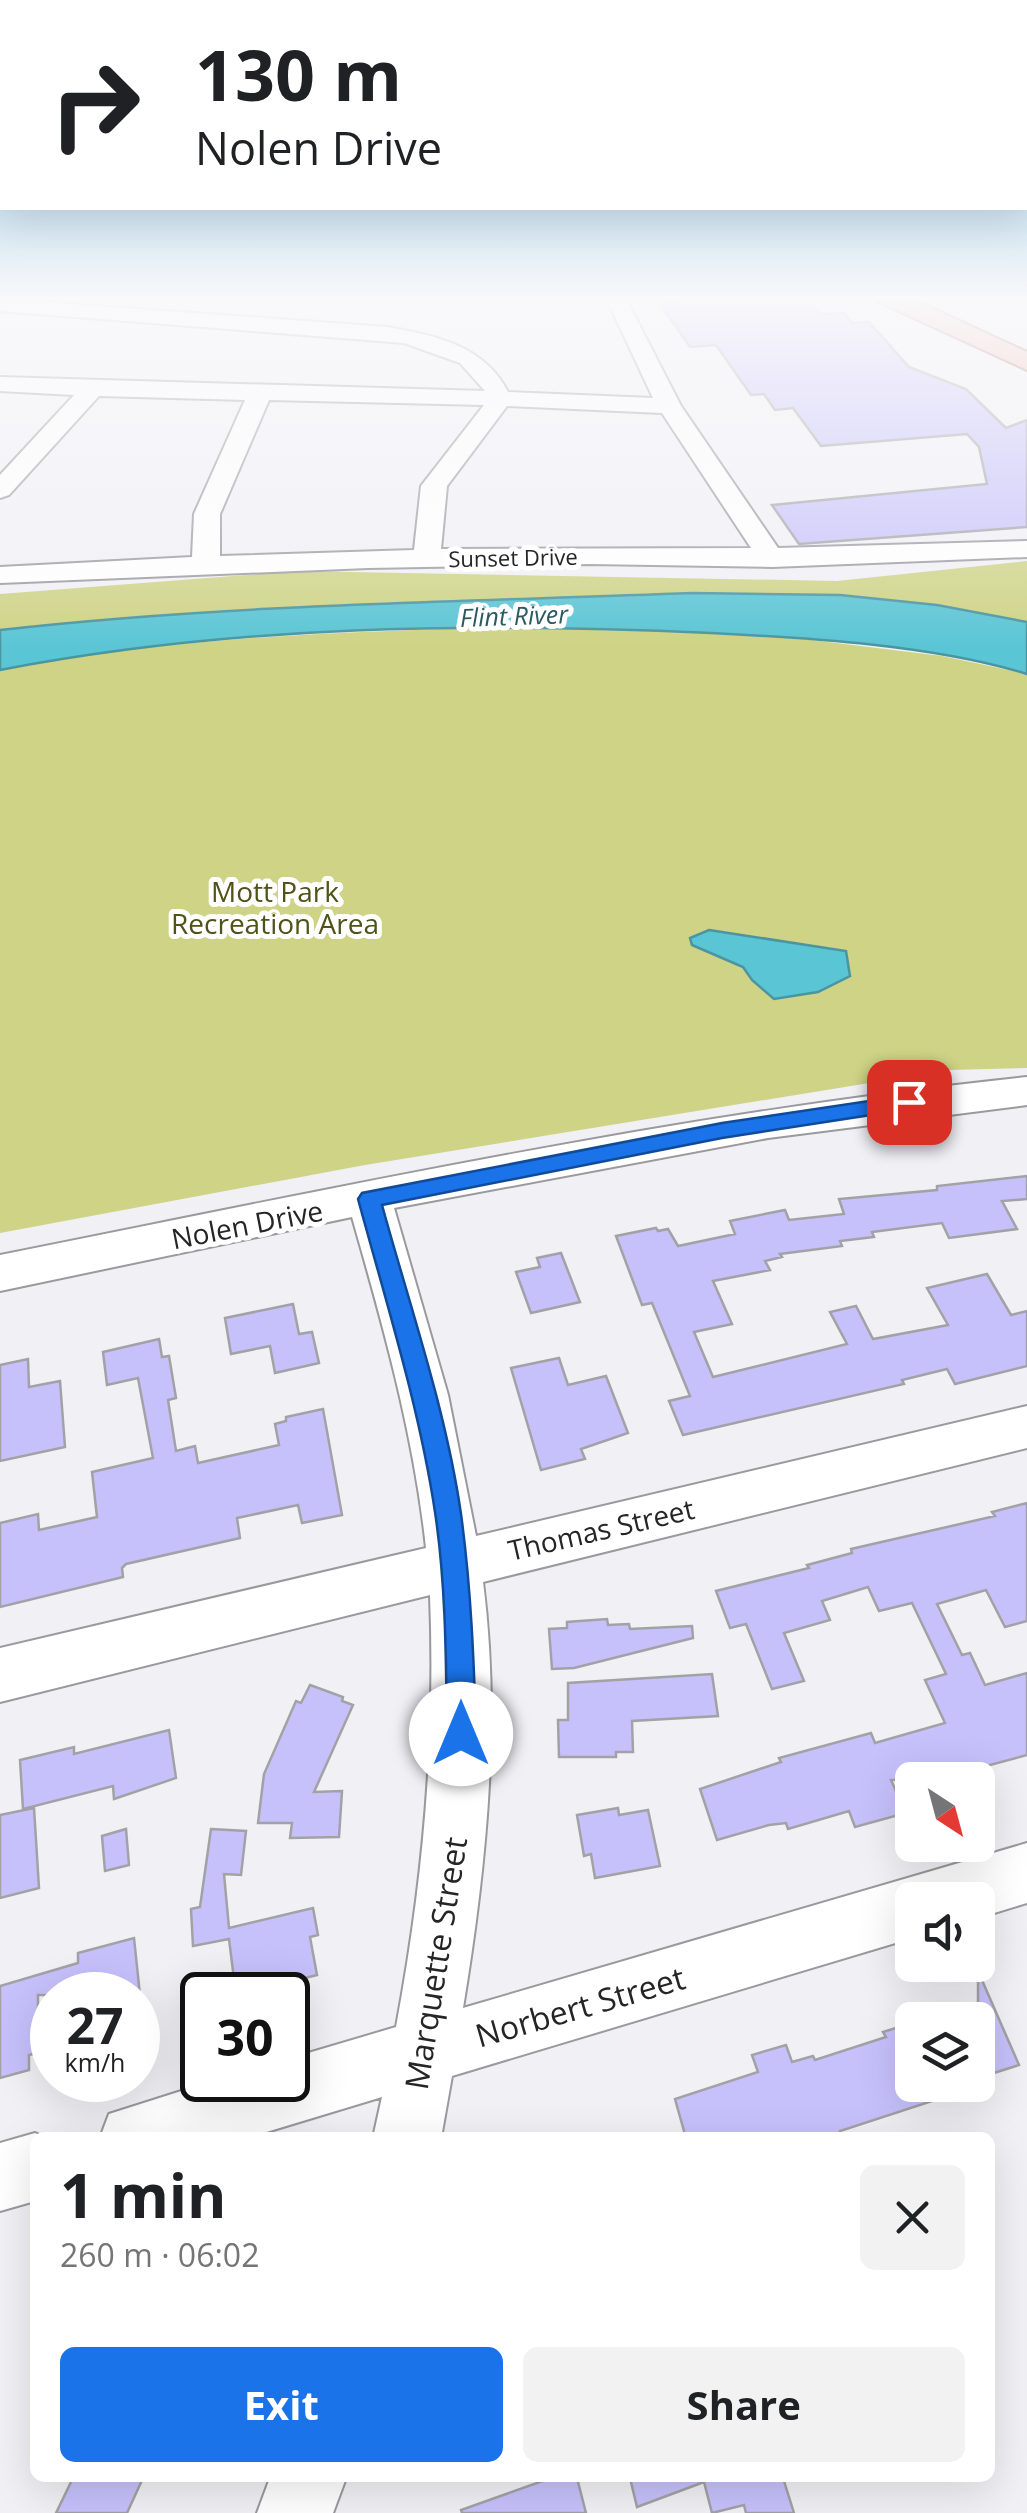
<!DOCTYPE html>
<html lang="en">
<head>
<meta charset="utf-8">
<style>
	:root { --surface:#fff; --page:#f2f2f2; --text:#202124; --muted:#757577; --accent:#1a73e8 }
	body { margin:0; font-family:"Open Sans",sans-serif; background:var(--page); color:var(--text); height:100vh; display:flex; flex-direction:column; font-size:38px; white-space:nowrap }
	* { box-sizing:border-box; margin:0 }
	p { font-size:32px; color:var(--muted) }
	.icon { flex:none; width:55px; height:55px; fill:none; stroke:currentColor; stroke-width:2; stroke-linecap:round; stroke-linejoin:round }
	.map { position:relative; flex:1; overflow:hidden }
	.sheet { position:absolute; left:30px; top:2132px; width:965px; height:350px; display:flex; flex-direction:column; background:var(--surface); border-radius:15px; box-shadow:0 10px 40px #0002 }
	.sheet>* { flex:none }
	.hud { position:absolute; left:0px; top:0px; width:1028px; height:210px; box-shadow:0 10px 40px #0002; background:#fff; color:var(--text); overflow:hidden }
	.needle { width:65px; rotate:144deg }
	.buttons { position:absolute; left:895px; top:1762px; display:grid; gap:20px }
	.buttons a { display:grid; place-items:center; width:100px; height:100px; border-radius:15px; background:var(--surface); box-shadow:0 10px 40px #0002; font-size:50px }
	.speed { position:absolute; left:30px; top:1972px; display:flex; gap:20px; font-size:50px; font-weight:700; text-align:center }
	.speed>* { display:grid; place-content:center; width:130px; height:130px; border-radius:50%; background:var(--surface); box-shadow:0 10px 40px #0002; line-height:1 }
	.speed small { font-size:25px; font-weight:400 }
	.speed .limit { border:5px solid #111; border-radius:15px; background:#fff; color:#111 }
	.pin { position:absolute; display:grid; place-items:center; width:85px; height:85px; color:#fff; margin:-42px; border-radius:20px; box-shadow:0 5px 15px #0006 }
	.me { position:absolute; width:110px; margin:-55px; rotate:0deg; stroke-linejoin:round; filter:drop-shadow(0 0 8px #0008) }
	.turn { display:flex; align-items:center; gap:35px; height:210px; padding:0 30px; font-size:45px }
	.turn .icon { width:130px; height:130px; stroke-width:2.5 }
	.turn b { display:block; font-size:70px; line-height:85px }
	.round { display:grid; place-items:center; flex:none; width:105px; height:105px; border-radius:15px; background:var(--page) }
	.overview { display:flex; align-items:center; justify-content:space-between; height:170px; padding:0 30px }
	h1 { font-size:60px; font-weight:700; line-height:75px }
	.primary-button { display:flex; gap:20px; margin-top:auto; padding:20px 30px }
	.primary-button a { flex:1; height:115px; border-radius:15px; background:var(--accent); color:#fff; font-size:40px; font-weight:700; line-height:115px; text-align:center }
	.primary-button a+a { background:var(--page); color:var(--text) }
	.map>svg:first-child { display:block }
	.green { fill:#ced385 }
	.water { fill:#5ac5d4; stroke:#4a95a0; stroke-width:2.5 }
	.building { fill:#c6c1fb; stroke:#a2a2a6; stroke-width:2.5 }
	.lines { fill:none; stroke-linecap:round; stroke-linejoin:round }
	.minor-casing { stroke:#9a999e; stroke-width:4 }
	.major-casing { stroke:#a06754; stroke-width:4 }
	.minor { fill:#fff; fill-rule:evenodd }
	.major { fill:#eeb9a7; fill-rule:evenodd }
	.route { fill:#1a73e8; stroke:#114b97; stroke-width:2.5 }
	.labels { text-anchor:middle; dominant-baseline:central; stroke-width:10; stroke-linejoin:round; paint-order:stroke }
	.far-street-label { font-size:22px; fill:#252527; stroke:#fff }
	.far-water-label { font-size:25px; font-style:italic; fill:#2c5a61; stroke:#fff }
	.park-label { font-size:28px; fill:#505218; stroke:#fff }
	.street-label { font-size:28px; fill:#252527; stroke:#fff }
	.near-street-label { font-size:32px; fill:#252527; stroke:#fff }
</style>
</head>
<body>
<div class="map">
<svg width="1027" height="2513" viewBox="0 0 1027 2513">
	<rect width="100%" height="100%" fill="#f1f0f5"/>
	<g class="green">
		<polygon points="1027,561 1027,622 937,605 840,595 692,593 232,611 0,630 0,594 298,571 837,581"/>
		<path d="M557,626L787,637L942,656L1027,674V1068L949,1070L365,1165L0,1233V670C184,634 371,631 557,626Z"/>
	</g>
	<g class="water">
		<path d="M692,593L840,595L937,605L1027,622V674C933,645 810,638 711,633C475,622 233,625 0,670V630C230,604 461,602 692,593Z"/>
		<polygon points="709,930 846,951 850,976 818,992 774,999 752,980 743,967 692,945 690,938"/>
	</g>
	<g class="building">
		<polygon points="724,297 807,299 820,314 844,313 853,323 869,322 909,367 966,389 1006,428 1027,420 1027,527 799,544 772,505 987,484 979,447 967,434 821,446 793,408 775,410 764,394 751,395 716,345 690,347 658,301"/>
		<polygon points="1027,1176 1027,1199 1002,1201 1017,1229 949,1238 942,1223 872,1232 874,1237 840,1241 842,1246 780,1254 782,1257 765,1261 770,1270 713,1281 732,1324 694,1332 713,1377 847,1344 830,1312 856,1306 873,1339 948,1325 927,1288 987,1274 1011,1315 1027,1311 1027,1366 955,1384 947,1369 902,1380 904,1384 683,1435 669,1401 690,1396 652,1303 642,1305 616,1236 656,1228 658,1231 668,1229 678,1246 735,1234 730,1221 785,1210 789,1220 844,1214 839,1199 937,1190 937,1186"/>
		<polygon points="561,1253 580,1302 531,1313 516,1272 540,1267 537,1258"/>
		<polygon points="293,1304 299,1334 312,1332 319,1363 275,1373 270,1346 231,1354 225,1318"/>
		<polygon points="159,1339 162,1357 169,1356 176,1398 168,1400 176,1451 195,1446 198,1463 279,1445 275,1424 286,1421 286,1417 323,1409 342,1515 302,1523 298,1505 237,1518 240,1538 126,1564 122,1568 123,1577 0,1607 0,1523 38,1514 39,1530 97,1517 92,1472 153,1458 138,1378 107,1385 103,1352"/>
		<polygon points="559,1358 568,1385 606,1376 628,1433 581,1449 585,1459 541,1470 511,1368"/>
		<polygon points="28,1359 29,1387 60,1381 65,1447 0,1461 0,1365"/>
		<polygon points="1027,1503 1027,1621 1005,1627 986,1590 937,1604 962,1655 970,1653 985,1685 1027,1673 1027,1755 975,1769 978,1775 961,1780 891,1780 906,1813 855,1827 849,1811 788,1829 786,1823 769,1825 717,1840 700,1789 781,1762 779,1758 871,1733 875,1743 945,1723 925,1680 946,1674 912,1603 879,1611 868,1587 822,1601 830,1620 784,1633 804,1681 772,1689 746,1624 730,1628 716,1591 809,1568 807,1565 852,1553 851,1549 995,1516 992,1512"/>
		<polygon points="607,1619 608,1625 629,1624 630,1629 692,1626 693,1638 574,1668 552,1669 549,1629 567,1628 567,1622"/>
		<polygon points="712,1674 718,1716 632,1721 633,1752 616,1752 616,1757 559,1757 558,1720 568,1720 568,1683"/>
		<polygon points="310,1685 343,1697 342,1701 353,1705 314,1792 342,1791 339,1837 290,1838 292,1823 258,1823 264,1774 296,1701 301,1703"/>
		<polygon points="169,1730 176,1778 114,1799 113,1786 23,1809 20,1760 74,1747 74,1754"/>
		<polygon points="34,1808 39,1888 0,1898 0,1815"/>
		<polygon points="618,1808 619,1815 648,1810 660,1866 595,1878 591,1854 584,1856 577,1815"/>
		<polygon points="126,1829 129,1865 105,1871 102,1836"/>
		<polygon points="211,1829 246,1831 241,1875 224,1874 229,1928 313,1908 318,1935 310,1937 317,1975 236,1995 229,1939 193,1946 191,1909 200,1907"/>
		<polygon points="134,1938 140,1995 38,1995 38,2053 29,2055 29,2070 0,2078 0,1986 78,1963 78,1953"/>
		<polygon points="978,1971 1019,2065 978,2078"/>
		<polygon points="912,2023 912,2085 965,2085 966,2090 840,2131 842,2138 686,2138 675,2099 758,2072 752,2055 786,2045 792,2062 813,2056 815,2060 886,2037 883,2032"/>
		<polygon points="73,2478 143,2478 127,2513 56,2513"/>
		<polygon points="551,2478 577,2478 586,2513 462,2513 461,2510"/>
		<polygon points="630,2478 783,2478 794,2513 746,2513 744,2505 712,2513 704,2482 637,2507"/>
	</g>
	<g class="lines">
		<defs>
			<g id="minor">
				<path d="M602,297H625L681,406L778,548L1027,541V557L772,567L589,564L368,568L0,583V567L192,557L194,514L245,400L99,396L9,495L0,498V475L74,395L0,391V377L485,391L460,363L404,343L0,311V299L388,327C436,336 484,345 508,392L653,398L609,304ZM269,400L484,405L421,486L414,550L220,556V514ZM507,406L662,413L751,548L441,549L447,486Z"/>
				<path d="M1027,1077V1105L768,1138L394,1208L448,1395L476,1536L1027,1406V1448L483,1582C501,1722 486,1869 463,2008L1027,1843V1903L978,1918V1900H912V1938L452,2076L441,2138H373L382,2097L247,2138H100L109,2114L216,2080H288V2059L396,2027C423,1884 436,1741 430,1595L0,1702V1648L426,1548C414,1435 383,1325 352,1217L0,1291V1255C341,1187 680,1113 1027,1077Z"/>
				<polygon points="35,2133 46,2138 35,2138 35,2201 0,2211 0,2143"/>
				<polygon points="270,2478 346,2478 333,2513 257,2513"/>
			</g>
			<polygon id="major" points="875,297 908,297 1027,352 1027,370 879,302"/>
		</defs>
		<use href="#minor" class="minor-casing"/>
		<use href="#major" class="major-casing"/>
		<use href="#minor" class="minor"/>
		<use href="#major" class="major"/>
	</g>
	<linearGradient id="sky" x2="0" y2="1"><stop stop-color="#6fbbe0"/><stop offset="0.46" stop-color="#f9f8fa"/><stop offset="1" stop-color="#f9f8fa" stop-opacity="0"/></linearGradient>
	<rect width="1027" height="648" fill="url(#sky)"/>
	<path class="route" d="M909,1095L919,1102L916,1108L722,1138L382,1205C410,1307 446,1410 461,1514C471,1587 474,1661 476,1734L471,1745L461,1749L451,1745L447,1734C446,1661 446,1585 435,1512C419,1406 386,1302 358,1199L362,1193L722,1123Z"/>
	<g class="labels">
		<g class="far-street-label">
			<text transform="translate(513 557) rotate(-1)">Sunset Drive</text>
		</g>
		<g class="far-water-label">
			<text transform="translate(514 615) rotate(-2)">Flint River</text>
		</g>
		<g class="park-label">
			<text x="275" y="891">Mott Park<tspan x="275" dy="32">Recreation Area</tspan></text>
		</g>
		<g class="street-label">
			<text transform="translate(247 1224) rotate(-11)">Nolen Drive</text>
			<text transform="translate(601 1529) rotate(-13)">Thomas Street</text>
		</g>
		<g class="near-street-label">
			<text transform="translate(435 1963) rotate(-81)">Marquette Street</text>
			<text transform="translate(580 2006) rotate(-16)">Norbert Street</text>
		</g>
	</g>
</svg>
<div class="buttons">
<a><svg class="needle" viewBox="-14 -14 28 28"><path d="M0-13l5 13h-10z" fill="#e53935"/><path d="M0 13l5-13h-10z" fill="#757577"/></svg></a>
<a><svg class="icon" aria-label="sound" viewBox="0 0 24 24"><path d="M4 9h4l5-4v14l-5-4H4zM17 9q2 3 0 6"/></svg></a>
<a><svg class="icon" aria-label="layers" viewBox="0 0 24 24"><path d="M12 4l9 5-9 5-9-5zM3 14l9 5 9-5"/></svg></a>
</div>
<div class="speed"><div>27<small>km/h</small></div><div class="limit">30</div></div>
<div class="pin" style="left:909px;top:1102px;background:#d93025"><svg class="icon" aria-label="arrive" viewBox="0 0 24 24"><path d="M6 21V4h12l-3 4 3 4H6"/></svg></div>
<svg class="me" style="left:461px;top:1734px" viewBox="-20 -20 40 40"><circle r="19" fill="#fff"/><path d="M0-13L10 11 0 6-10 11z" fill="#1a73e8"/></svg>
<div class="hud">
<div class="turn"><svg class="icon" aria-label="right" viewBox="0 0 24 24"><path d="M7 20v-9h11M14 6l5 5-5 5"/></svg><div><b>130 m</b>Nolen Drive</div></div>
</div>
<section class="sheet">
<div class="overview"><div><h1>1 min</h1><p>260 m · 06:02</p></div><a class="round"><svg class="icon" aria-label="close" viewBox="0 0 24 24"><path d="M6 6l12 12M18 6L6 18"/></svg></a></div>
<div class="primary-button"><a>Exit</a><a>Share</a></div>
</section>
</div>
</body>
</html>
